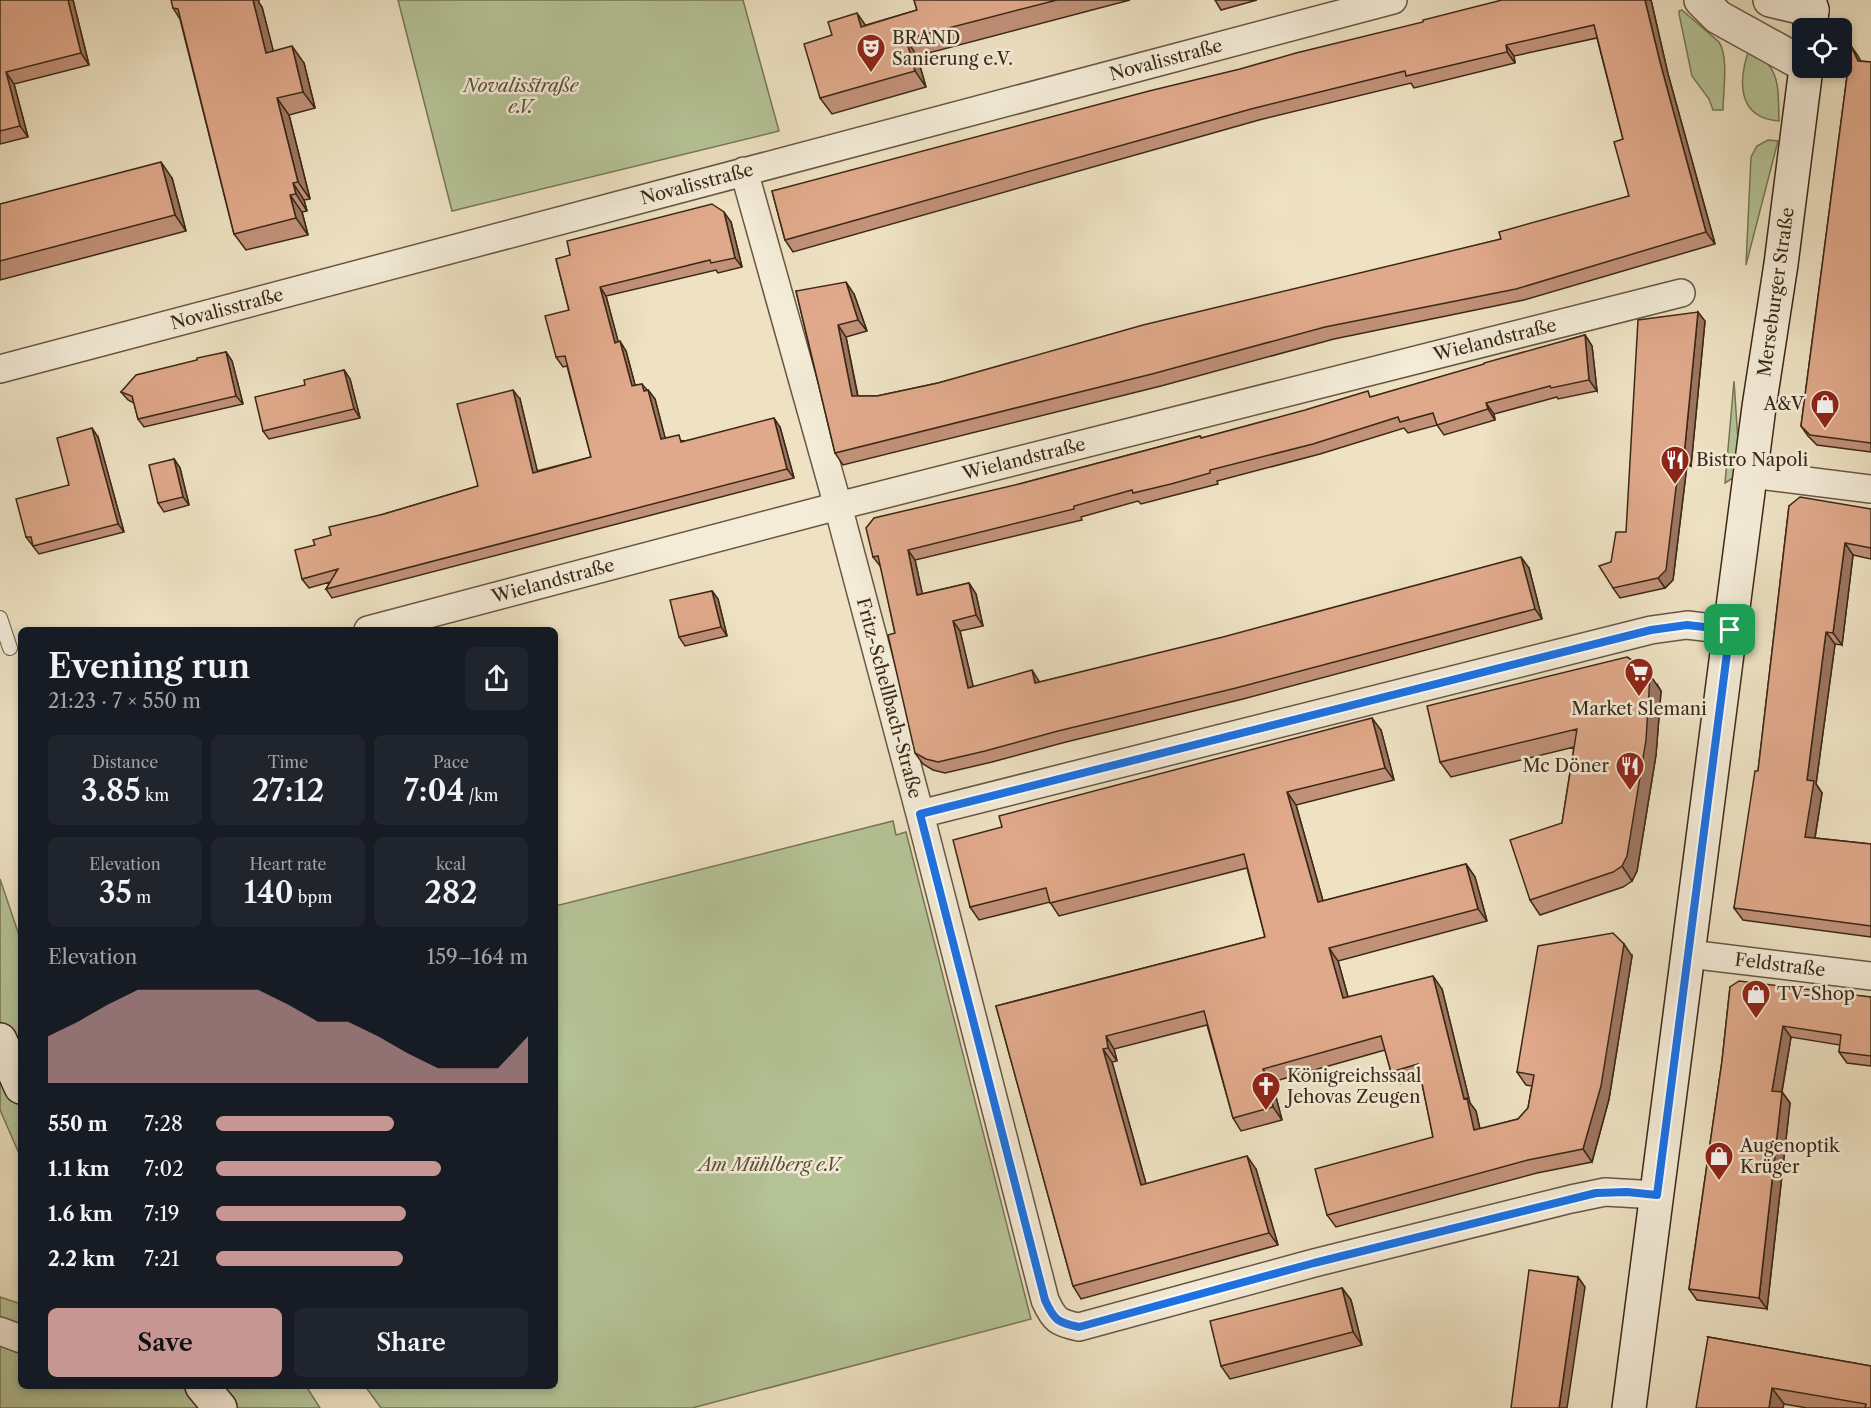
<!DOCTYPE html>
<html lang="en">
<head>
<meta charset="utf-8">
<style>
  :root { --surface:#171b24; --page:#20242c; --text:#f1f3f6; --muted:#9ea1a6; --accent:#c59692 }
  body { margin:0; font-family:"Libre Caslon Text",serif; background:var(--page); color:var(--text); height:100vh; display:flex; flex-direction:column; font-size:22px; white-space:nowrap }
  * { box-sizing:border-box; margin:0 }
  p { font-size:20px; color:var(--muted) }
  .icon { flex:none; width:33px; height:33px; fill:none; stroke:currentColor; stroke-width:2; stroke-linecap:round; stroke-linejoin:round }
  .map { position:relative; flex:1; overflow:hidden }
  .side { position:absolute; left:18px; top:627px; width:540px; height:762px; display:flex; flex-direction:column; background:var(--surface); border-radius:9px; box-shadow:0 3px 9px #0003 }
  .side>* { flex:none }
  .controls { position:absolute; left:1792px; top:18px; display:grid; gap:12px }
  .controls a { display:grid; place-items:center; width:60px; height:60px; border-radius:9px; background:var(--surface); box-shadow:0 3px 9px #0003; font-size:30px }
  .pin { position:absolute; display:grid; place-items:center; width:51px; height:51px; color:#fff; margin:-26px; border-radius:12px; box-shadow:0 3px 9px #0006 }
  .round { display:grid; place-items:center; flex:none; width:63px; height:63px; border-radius:9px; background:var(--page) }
  .headline { display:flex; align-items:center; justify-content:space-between; height:102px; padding:0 30px }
  h1 { font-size:33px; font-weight:600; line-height:45px }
  .stats { display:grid; grid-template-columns:repeat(3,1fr); gap:9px; height:102px; padding:6px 30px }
  .stats div { display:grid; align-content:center; border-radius:9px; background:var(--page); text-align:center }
  .stats b { font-size:30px; font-weight:600 }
  .stats small { font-size:16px; font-weight:400 }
  .stats p { font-size:16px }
  .chart { height:168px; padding:12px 30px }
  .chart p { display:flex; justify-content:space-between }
  .chart svg { width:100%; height:108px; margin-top:6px; fill:var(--accent); opacity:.7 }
  .cta { display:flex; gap:12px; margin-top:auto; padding:12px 30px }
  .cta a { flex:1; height:69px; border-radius:9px; background:var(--accent); color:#111; font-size:24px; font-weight:600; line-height:69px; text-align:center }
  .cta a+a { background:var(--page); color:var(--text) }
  ul { padding:0 30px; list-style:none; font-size:20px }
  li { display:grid; grid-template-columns:96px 72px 1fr; align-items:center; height:45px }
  li i { height:15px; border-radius:8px; background:var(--accent) }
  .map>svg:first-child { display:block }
</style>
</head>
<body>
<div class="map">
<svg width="1871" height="1408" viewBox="0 0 1871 1408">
  <rect width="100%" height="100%" fill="#eee2c3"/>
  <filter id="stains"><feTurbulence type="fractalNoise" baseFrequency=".00333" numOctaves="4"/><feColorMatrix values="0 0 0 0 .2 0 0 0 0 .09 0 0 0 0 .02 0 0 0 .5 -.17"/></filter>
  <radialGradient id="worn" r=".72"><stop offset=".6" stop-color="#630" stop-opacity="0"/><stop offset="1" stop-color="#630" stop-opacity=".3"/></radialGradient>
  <path fill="#b5c497" stroke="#787658" stroke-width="1.5" d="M398 0H743L779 131 452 211Z
    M1682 10 1719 42C1729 58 1723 91 1723 110H1713L1709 99 1692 76 1679 14V11Z
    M1750 47C1756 52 1763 58 1768 64 1781 79 1778 103 1779 121 1736 118 1738 79 1750 47Z
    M1768 140 1778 141 1746 265 1751 157 1757 146Z
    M1734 381 1738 441 1736 476 1725 483Z
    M893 821 896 835 906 832 1031 1319 692 1408H381L365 1386H555V906Z
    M0 879 21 941V1158L0 1110Z
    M0 1297 21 1304V1386H306L320 1408H0Z"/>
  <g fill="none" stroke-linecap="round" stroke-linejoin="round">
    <g stroke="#685643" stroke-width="16">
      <path id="service" d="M0 618 10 648"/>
    </g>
    <g stroke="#685643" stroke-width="30">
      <path id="minor" d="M744 171 838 506 920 814 1045 1300C1054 1320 1058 1323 1079 1327L1314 1263 1571 1199 1605 1192 1657 1195
        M0 369 1393 0
        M1751 474 1871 489
        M368 630 838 506 1681 293
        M920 814 1651 630 1687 625 1730 630
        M1689 954 1871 976
        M0 1331 21 1339"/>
    </g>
    <g stroke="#685643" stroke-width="36">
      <path id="tertiary" d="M1701 0 1718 17 1803 64
        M1770 0 1812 10"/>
    </g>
    <g stroke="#3c2818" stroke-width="36">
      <path id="secondary" d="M1809 0 1812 10 1810 28
        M0 1040 21 1087
        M202 1386 220 1408
        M1629 1408 1759 407 1781 264 1806 68"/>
    </g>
    <use href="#service" stroke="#f4ecd8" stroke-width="14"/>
    <use href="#minor" stroke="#f4ecd8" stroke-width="27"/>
    <use href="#tertiary" stroke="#f4ecd8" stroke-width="33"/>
    <use href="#secondary" stroke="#f4ecd8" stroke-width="33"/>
  </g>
  <path fill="#c19178" stroke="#3c2818" stroke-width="1.5" d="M0 0H73L89 65 14 84 28 137 0 144Z
    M914 0H1130L917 56 926 87 832 114 820 98 832 35 917 10Z
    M1215 0H1257L1221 10Z
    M1651 0 1668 74 1715 244 1524 300 1334 339 1161 386 843 465 835 453 796 291 854 294 867 331 846 337 858 396H877L938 383 1501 239 1629 196 1623 139 1597 38 1514 56 1515 63 1414 88 1411 83 1259 120 793 252 785 240 772 191Z
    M259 3 262 7 273 51 304 63 315 108 289 115 310 199 304 200 307 211 302 212 308 235 246 250 234 234 180 19 173 8Z
    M1851 46 1860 61 1871 62V452L1817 445 1808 436 1801 426Z
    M172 178 186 231 0 280V204Z
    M731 222 742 267 718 273 716 270 606 296 618 342 626 351 635 385 642 384 647 390H648L655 399 665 438 684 441 780 427 794 478 332 598 326 589 330 582 309 588 302 579 315 545 331 535 384 514 478 486 520 399 537 471 591 457 567 366 563 367 556 357 569 310 556 259Z
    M1705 321 1691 466 1687 465 1673 580 1665 588 1620 598 1613 588 1611 562 1626 532Z
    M1585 335 1592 346 1597 391 1558 399 1557 397 1494 414 1495 420 1444 435 1437 425 1408 433 1404 428 1320 454 1217 481 1218 484 1179 494 1141 504 1138 501 1081 517 1082 520 915 560 922 594 969 583 976 594 983 626 960 631 973 687 1040 682 1529 568 1542 619 1243 699 1066 742 992 762 945 773 933 770 923 764 915 753 895 633 881 567 873 557 1023 483 1200 436 1202 438 1372 397Z
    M226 352 232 361 243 404 144 427 138 419 134 403 128 400 121 392 197 360Z
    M344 370 350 379 360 418 269 439 263 431 305 385Z
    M98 437 124 532 39 554 26 537 69 485Z
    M174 459 180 468 189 505 164 512 158 503Z
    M1789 506 1871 509V559L1853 555 1842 645 1835 644 1816 784 1822 793 1815 838 1871 844V937L1743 920 1734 908 1758 771Z
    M712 591 718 599 727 636 685 646 679 637Z
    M1657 684 1661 691 1656 755 1637 871 1632 881 1623 887 1540 915 1530 900 1562 823 1574 747 1451 777 1440 762Z
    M1381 730 1394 780 1296 805 1323 901 1466 864 1475 877 1487 921 1338 961 1348 997 1442 989 1470 1103 1476 1111 1480 1129 1518 1119 1528 1108 1532 1086 1526 1085 1517 1072 1632 956 1609 1099 1592 1162 1537 1173 1336 1227 1327 1215 1433 1137 1421 1078 1400 1084 1391 1072 1385 1050 1272 1082 1282 1120 1241 1131 1233 1118 1207 1025 1114 1049 1117 1061 1112 1062 1146 1184 1256 1169 1278 1245 1081 1299 1073 1286 996 1006 1265 937 1247 868 1059 916 1050 902 979 920 970 907Z
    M1730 987 1871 997V1066L1847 1063 1839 1052 1840 1045 1791 1037 1782 1092 1790 1103 1767 1309 1697 1300 1689 1289 1722 1061Z
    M1342 1288 1351 1300 1362 1345 1230 1379 1221 1366Z
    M1708 1337 1871 1366V1408H1807L1784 1404Z"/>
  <path fill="#9d7661" stroke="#3c2818" stroke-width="1.5" d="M68 0H73L89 65 81 53Z
    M253 0H259V3L262 7 278 69 266 53Z
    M1645 0H1651L1668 74 1715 244 1706 232 1660 62Z
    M857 13 868 29 861 27Z
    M906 39 917 56 926 87 915 71Z
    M1506 45 1514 56 1515 63 1507 52Z
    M292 46 304 63 315 108 303 92Z
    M1851 46 1858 56 1866 71 1858 61Z
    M6 72 14 84 28 137 20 126Z
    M277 98 289 115 310 199 298 182Z
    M161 162 172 178 186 231 175 215Z
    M293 183 304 200 307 211 296 194Z
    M290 195 302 212 308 235 296 218Z
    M724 212 731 222 742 267 735 258Z
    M846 282 854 294 867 331 858 320Z
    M600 287 606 296 621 352 615 343Z
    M1698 312 1705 321 1691 466 1684 456Z
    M838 325 846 337 860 408 852 396Z
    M1585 335 1592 346 1597 391 1589 380Z
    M620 341 626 351 638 396 632 386Z
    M226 352 232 361 243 404 236 396Z
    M344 370 350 379 360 418 354 409Z
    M513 390 520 399 540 482 533 473Z
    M648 390 655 399 668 449 661 439Z
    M1486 403 1494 414 1495 420 1488 409Z
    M774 418 780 427 794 478 787 469Z
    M92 428 98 437 124 532 118 524Z
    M1680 455 1687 465 1673 580 1665 588 1658 578Z
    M174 459 180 468 189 505 183 497Z
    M1845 543 1853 555 1842 645 1833 633Z
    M908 550 915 560 925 605 917 595Z
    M1521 557 1529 568 1542 619 1535 609Z
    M969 583 976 594 983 626 976 615Z
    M712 591 718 599 727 636 721 627Z
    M953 621 960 631 976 698 968 688Z
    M1826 632 1835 644 1816 784 1822 793 1813 849 1805 837 1807 780Z
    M1646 669 1661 691 1656 755 1637 871 1632 881 1622 866Z
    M1032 670 1039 681 1043 693 1035 683Z
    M1372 718 1381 730 1394 780 1385 768Z
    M1287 792 1296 805 1327 915 1318 902Z
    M1466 864 1475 877 1487 921 1478 909Z
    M1624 944 1632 956 1609 1099 1592 1162 1583 1149Z
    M1329 948 1338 961 1352 1011 1343 998Z
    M1433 976 1442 989 1470 1103 1476 1111 1483 1143 1474 1130 1464 1099Z
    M1783 1026 1791 1037 1780 1102 1772 1091Z
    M1106 1036 1114 1049 1117 1061 1108 1048Z
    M1103 1049 1112 1062 1150 1198 1141 1185Z
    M1263 1069 1272 1082 1282 1120 1273 1107Z
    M1782 1092 1790 1103 1767 1309 1759 1298Z
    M1247 1156 1256 1169 1278 1245 1269 1233Z
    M1578 1277 1585 1287 1567 1408H1559Z
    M1342 1288 1351 1300 1362 1345 1353 1332Z
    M1772 1388 1784 1404 1783 1408H1769Z"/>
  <path fill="#e0a98b" stroke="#3c2818" stroke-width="1.5" d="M0 0H68L81 53 6 72 20 126 0 131Z
    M171 0H253L266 53 292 46 303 92 277 98 298 182 293 183 296 194 290 195 296 218 234 234 178 9 173 8Z
    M914 0H1057L906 39 915 71 820 98 804 44 832 35 828 22 857 13 861 27 917 10Z
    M1502 0H1645L1660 62 1706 232 1516 289 1325 327 1152 374 835 453 796 291 846 282 858 320 838 325 852 396H877L938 383 1143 325 1501 239 1499 232 1629 196 1614 142 1623 139 1594 25 1506 45 1507 52 1406 76 1405 71 1251 109 785 240 772 191 1149 91 1240 69 1296 53 1423 22V20Z
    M1851 46 1858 61 1871 62V443L1810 435 1801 426Z
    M161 162 175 215 0 261V204Z
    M712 204 724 212 735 258 711 263 710 260 600 287 615 343 620 341 632 386 642 384 644 391 648 390 661 439 679 435 681 442 774 418 787 469 326 589 338 569 302 579 295 550 315 545 313 540 331 535 329 527 384 514 478 486 457 404 513 390 533 473 591 457 565 356 556 357 545 316 569 310 556 259 570 255 567 241Z
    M1698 312 1684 456 1680 455 1666 570 1658 578 1613 588 1599 566 1611 562 1616 532H1626L1638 320Z
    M1585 335 1589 380 1551 388 1550 386 1486 403 1488 409 1437 425 1433 413 1400 422 1398 417 1313 444 1210 470V473L1171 484 1133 493 1132 490 1074 506V509L908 550 917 595 969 583 976 615 953 621 968 688 1032 670 1035 683 1223 637 1521 557 1535 609 1236 688 1058 731 985 751 938 762 926 759 915 753 888 635 895 633 878 556 873 557 866 528 874 518 1023 483 1200 436 1201 438 1305 410 1368 391 1370 397 1484 364V363Z
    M226 352 236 396 138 419 132 396 121 392 136 375 197 360V358Z
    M344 370 354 409 263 431 255 397 305 385 304 380Z
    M92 428 118 524 33 546 31 537H26L16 499 69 485 57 438Z
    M174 459 183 497 158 503 149 465Z
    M1800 497 1871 509V548L1845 543 1833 633 1826 632 1807 780 1814 781 1805 837 1871 844V926L1734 908 1755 771H1758L1789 506Z
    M712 591 721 627 679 637 670 600Z
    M1627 657 1646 669 1650 676 1646 740 1627 856 1622 866 1613 872 1530 900 1510 840 1562 823 1577 729 1440 762 1427 706Z
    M1372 718 1385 768 1287 792 1318 902 1466 864 1478 909 1329 948 1343 998 1433 976 1464 1099 1467 1098 1474 1130 1518 1119 1528 1108 1534 1075 1517 1072 1538 946 1613 933 1624 944 1601 1086 1583 1149 1528 1160 1327 1215 1315 1169 1433 1137 1418 1064 1391 1072 1381 1036 1263 1069 1273 1107 1233 1118 1204 1011 1106 1036 1108 1048 1103 1049 1141 1185 1247 1156 1269 1233 1073 1286 996 1006 1265 937 1244 854 1050 903 1046 888 970 907 953 840 1002 827 999 816Z
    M1739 981 1871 997V1056L1839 1052 1841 1035 1783 1026 1772 1091 1782 1092 1759 1298 1689 1289 1722 1061 1730 987Z
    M1529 1270 1578 1277 1559 1408H1511Z
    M1342 1288 1353 1332 1221 1366 1210 1321Z
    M1708 1337 1871 1366V1408H1865L1866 1404 1772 1388 1769 1408H1696Z"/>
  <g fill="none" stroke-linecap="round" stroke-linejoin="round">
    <g stroke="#fff" stroke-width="12">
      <path id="route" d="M1687 625 1730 630 1657 1195 1627 1192 1596 1193 1314 1263 1079 1327C1058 1323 1054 1320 1045 1300L920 814 1651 630Z"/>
    </g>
    <use href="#route" stroke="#1a73e8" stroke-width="8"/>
  </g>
  <defs>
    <g id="theatre-pin" transform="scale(1.5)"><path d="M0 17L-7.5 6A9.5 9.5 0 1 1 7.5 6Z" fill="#8f2418" stroke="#f4ecd8"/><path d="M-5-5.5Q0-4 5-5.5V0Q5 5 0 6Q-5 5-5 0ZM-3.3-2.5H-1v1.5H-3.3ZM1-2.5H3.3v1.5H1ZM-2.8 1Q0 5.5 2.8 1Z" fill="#fff"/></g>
    <g id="shop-pin" transform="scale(1.5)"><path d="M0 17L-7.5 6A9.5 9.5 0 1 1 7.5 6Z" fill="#8f2418" stroke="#f4ecd8"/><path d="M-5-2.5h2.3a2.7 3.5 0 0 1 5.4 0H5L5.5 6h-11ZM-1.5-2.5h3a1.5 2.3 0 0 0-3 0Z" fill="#fff"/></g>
    <g id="restaurant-pin" transform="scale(1.5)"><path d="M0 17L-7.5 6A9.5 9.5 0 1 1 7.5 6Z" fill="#8f2418" stroke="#f4ecd8"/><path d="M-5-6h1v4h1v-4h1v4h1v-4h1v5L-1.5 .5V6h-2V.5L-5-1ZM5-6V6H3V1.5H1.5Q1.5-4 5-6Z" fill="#fff"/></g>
    <g id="supermarket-pin" transform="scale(1.5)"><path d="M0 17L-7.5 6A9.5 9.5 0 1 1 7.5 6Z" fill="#8f2418" stroke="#f4ecd8"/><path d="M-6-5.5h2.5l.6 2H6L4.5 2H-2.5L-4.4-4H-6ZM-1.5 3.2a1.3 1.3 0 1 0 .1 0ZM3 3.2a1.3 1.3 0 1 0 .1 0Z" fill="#fff"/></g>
    <g id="church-pin" transform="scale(1.5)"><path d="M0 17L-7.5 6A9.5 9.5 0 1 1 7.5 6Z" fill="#8f2418" stroke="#f4ecd8"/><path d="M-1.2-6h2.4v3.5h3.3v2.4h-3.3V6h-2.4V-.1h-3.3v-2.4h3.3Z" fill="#fff"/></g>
  </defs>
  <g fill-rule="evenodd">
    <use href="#theatre-pin" x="871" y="48"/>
    <use href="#shop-pin" x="1825" y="404"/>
    <use href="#restaurant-pin" x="1675" y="460"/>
    <use href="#supermarket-pin" x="1639" y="672"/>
    <use href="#restaurant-pin" x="1630" y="766"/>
    <use href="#shop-pin" x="1756" y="994"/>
    <use href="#church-pin" x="1266" y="1086"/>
    <use href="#shop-pin" x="1719" y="1156"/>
  </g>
  <g text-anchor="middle" stroke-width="5" stroke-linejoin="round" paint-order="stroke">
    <g font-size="18" fill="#3c2818" stroke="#f4ecd8" text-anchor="start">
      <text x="892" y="44">BRAND<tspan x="892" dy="21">Sanierung e.V.</tspan></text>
      <text x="1804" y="410" text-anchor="end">A&amp;V</text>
      <text x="1696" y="466">Bistro Napoli</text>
      <text x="1639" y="715" text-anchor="middle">Market Slemani</text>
      <text x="1609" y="772" text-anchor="end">Mc Döner</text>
      <text x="1777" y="1000">TV-Shop</text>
      <text x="1287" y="1082">Königreichssaal<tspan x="1287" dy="21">Jehovas Zeugen</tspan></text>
      <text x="1740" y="1152">Augenoptik<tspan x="1740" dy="21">Krüger</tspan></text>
    </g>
    <g font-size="18" fill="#3c2818" stroke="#f4ecd8">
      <text transform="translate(1166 60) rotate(-15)" y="6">Novalisstraße</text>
      <text transform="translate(697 184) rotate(-15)" y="6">Novalisstraße</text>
      <text transform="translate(1776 292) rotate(-82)" y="6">Merseburger Straße</text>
      <text transform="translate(227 309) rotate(-15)" y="6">Novalisstraße</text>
      <text transform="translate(1495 340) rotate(-14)" y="6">Wielandstraße</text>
      <text transform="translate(1024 459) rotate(-14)" y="6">Wielandstraße</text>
      <text transform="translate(553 581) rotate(-15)" y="6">Wielandstraße</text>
      <text transform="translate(889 698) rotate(75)" y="6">Fritz-Schellbach-Straße</text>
      <text transform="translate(1780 965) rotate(7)" y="6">Feldstraße</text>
    </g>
    <g font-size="18" font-style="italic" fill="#5a4f38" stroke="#f4ecd8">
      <text x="521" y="92">Novalisstraße<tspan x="521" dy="21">e.V.</tspan></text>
      <text x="770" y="1171">Am Mühlberg e.V.</text>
    </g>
  </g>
  <rect width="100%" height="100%" filter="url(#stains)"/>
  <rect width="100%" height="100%" fill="url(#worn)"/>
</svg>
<div class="controls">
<a><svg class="icon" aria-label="locate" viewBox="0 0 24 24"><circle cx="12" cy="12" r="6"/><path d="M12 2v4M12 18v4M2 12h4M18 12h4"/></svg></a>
</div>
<div class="pin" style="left:1730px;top:630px;background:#1e9e55"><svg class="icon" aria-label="arrive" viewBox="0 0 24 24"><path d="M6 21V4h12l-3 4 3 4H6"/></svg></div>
<section class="side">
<div class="headline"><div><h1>Evening run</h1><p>21:23 · 7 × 550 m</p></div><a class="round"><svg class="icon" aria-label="share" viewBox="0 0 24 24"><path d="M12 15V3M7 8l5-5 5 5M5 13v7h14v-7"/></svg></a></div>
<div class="stats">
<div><p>Distance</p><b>3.85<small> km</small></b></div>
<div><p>Time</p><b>27:12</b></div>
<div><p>Pace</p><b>7:04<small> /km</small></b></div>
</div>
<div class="stats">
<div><p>Elevation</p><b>35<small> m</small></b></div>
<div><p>Heart rate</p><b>140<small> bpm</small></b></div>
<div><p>kcal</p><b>282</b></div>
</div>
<div class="chart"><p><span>Elevation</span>159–164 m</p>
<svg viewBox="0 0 160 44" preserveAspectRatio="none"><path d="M0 44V25L10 19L20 12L30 6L40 6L50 6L60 6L70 6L80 12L90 19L100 19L110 25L120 32L130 38L140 38L150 38L160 25V44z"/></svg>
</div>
<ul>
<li><b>550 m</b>7:28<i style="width:57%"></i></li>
<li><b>1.1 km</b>7:02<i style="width:72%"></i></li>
<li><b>1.6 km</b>7:19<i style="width:61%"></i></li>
<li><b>2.2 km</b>7:21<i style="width:60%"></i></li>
</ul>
<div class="cta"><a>Save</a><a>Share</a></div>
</section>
</div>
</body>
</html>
